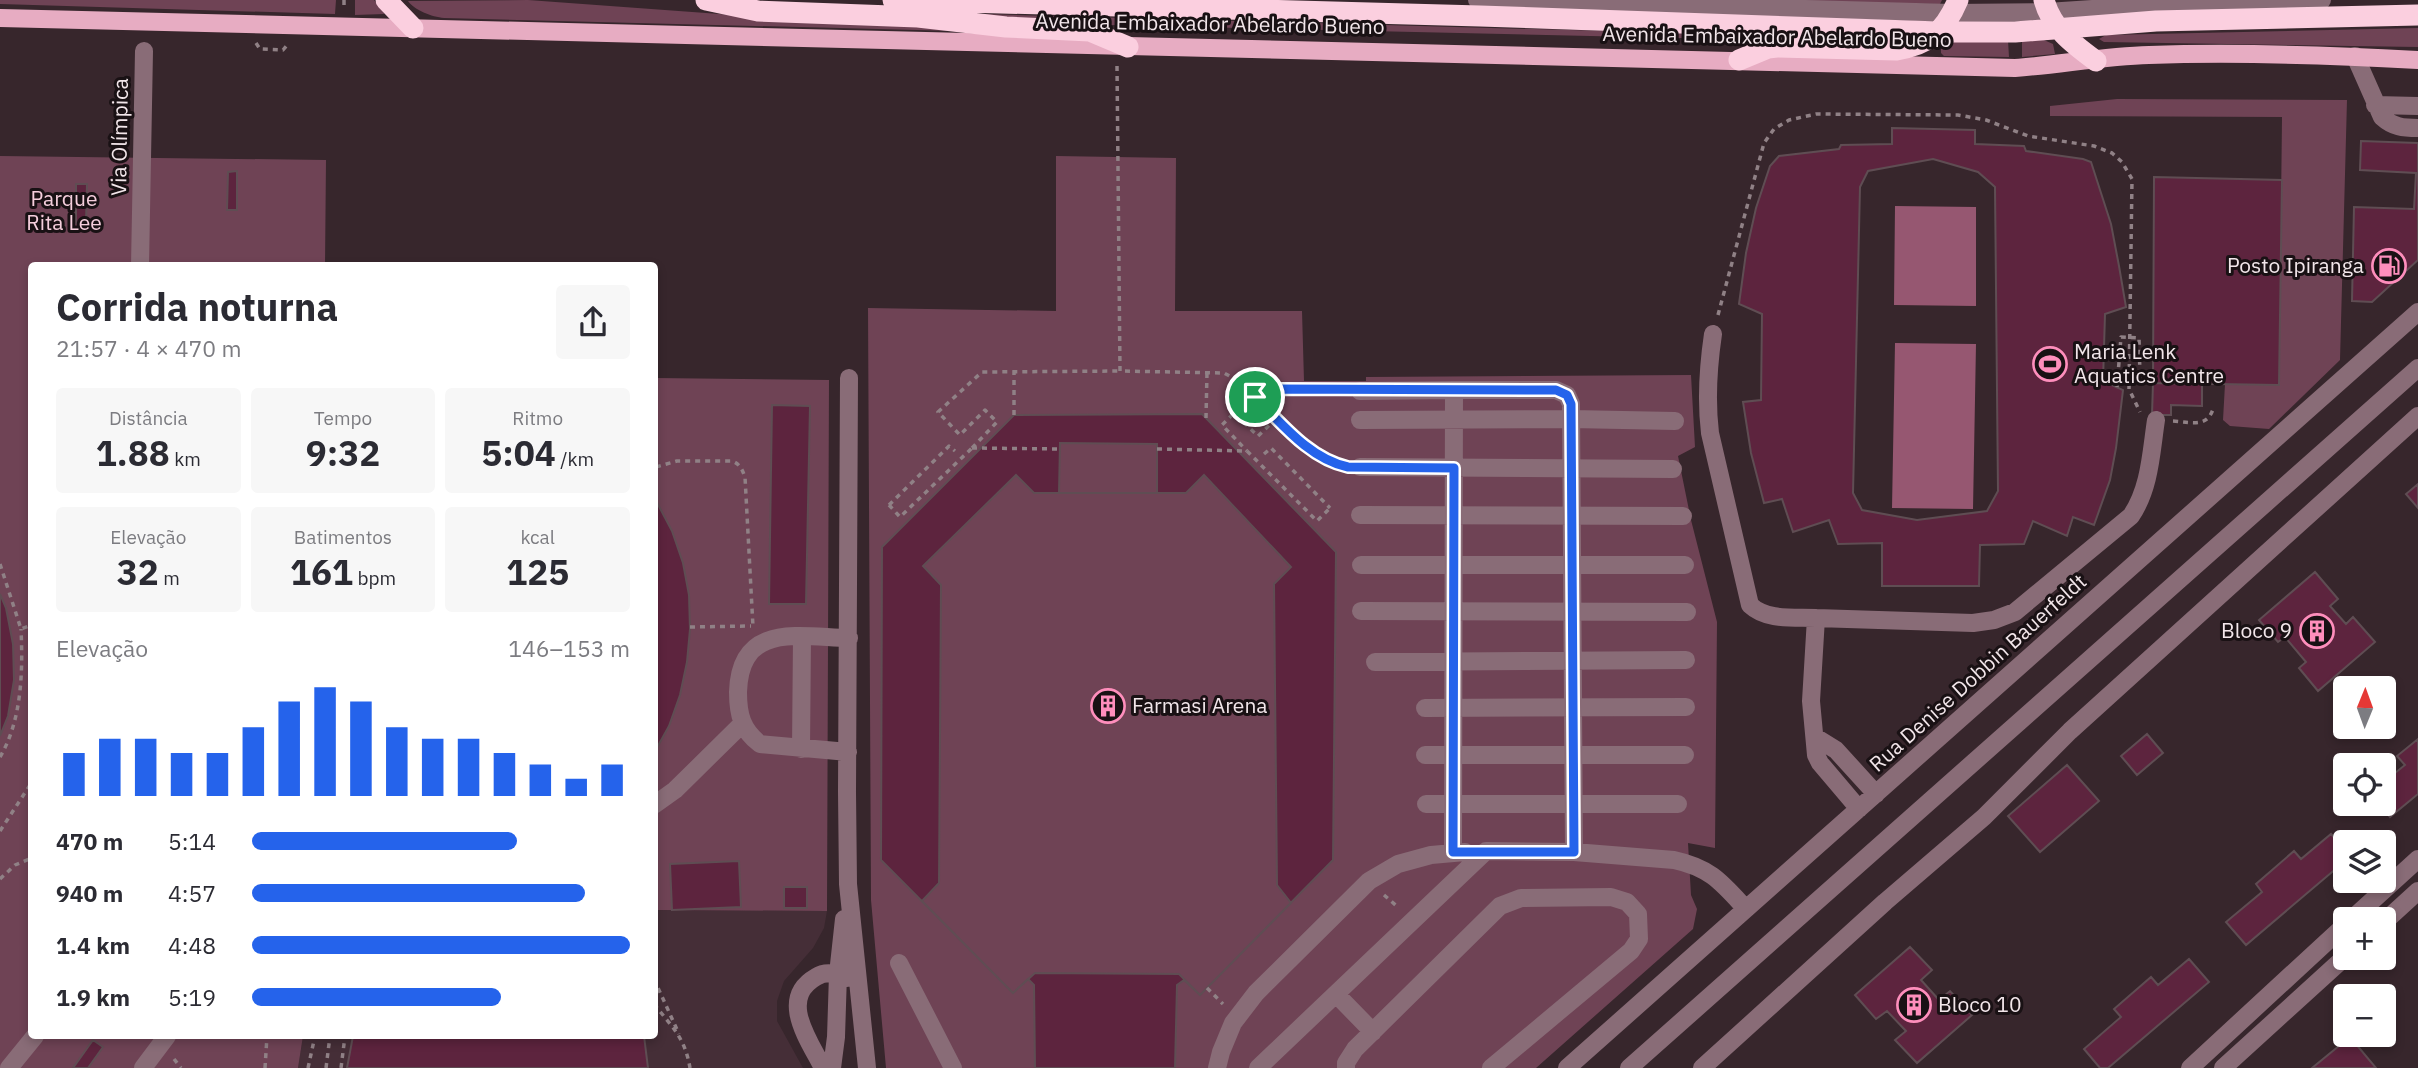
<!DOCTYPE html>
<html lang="pt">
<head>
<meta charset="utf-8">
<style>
  :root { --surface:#fff; --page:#f7f7f7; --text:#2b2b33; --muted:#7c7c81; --accent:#2563eb }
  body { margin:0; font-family:"IBM Plex Sans",sans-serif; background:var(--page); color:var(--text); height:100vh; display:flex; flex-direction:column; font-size:26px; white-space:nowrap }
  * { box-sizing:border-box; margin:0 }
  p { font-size:23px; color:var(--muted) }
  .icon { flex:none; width:38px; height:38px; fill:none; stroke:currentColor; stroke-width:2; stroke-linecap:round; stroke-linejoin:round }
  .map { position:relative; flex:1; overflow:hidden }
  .sheet { position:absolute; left:28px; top:262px; width:630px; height:777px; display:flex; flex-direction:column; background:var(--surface); border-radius:7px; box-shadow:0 4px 10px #0003 }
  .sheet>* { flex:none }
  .needle { width:46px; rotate:1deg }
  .fabs { position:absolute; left:2333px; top:676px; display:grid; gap:14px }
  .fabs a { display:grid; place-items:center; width:63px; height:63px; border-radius:7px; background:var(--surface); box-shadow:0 4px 10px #0003; font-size:35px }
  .pin { position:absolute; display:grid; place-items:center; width:60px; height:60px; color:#fff; margin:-30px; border:4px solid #fff; border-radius:50%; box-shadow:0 2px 7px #0007 }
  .round { display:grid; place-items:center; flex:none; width:74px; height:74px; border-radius:7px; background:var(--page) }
  .overview { display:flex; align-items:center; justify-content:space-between; height:119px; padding:0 28px }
  h1 { font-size:38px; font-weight:800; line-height:52px }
  .stats { display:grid; grid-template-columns:repeat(3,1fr); gap:10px; height:119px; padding:7px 28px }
  .stats div { display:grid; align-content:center; border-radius:7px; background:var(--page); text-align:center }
  .stats b { font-size:35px; font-weight:800 }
  .stats small { font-size:19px; font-weight:400 }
  .stats p { font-size:19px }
  .chart { height:196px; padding:14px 28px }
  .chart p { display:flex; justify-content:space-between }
  .chart svg { width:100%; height:126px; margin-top:7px; stroke:var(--accent); stroke-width:6 }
  ul { padding:0 28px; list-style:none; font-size:23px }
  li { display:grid; grid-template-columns:112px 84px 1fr; align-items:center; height:52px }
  li i { height:18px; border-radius:9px; background:var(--accent) }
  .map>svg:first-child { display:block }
</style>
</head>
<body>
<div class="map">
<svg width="2418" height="1068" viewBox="0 0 2418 1068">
  <rect width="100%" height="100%" fill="#37262c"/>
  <path fill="#452e37" d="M655 910 827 911 824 928 813 948 784 981 777 1001V1021L803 1068H298L303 1036H654Z"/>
  <path fill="#6f4355" d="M0 0H336L335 14 0 4Z
    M355 0H374L383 10 384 14 355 15Z
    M528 0 747 16 946 25 955 31 444 18C432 17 414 10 408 1Z
    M1694 0H1942L1940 4Z
    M983 14 1895 39V43L1025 23Z
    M2418 28V47L2104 42 2099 39 2106 35Z
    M2008 40 2009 57 1944 56 1941 53V49L1948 42Z
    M2044 40 2053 44 2055 54 2022 57V41Z
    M2117 99 2347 100 2340 360 2269 429 2230 426 2223 420 2225 384 2279 385 2282 117 2050 116V106Z
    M0 156 326 160 325 266H32V1036H303L298 1068H0Z
    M1056 156 1176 158 1175 311H1302L1304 381H1366V377L1691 375 1695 447 1678 456 1691 520 1717 622 1715 848 1688 843 1691 895 1697 909 1693 929 1536 1068H886L871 900 868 308 1056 311Z
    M655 378 829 380 827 911 655 910Z"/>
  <path fill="#965771" d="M1895 206 1976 207V306L1894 305Z
    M1895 343 1976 344 1973 509 1892 508Z"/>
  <path fill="#5d243e" stroke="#5f4d53" stroke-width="2" fill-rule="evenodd" d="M1892 128 1975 130V144L2024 146 2026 151 2083 159 2091 162 2111 224 2119 266 2126 307 2105 314 2103 381 2123 390 2116 448 2110 480 2094 525 2073 517 2067 536 2033 521 2024 544 1980 545 1979 586H1882V543L1838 544 1829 520 1793 532 1782 499 1764 503 1751 453 1743 402 1761 400 1762 314 1739 304 1746 253 1756 208 1770 166 1779 156 1839 149 1841 145 1892 144ZM1933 159 1978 172 1995 187 1998 491 1987 511 1917 520 1862 510 1853 493 1860 187 1868 171Z
    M2361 141 2418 143V260L2372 302 2352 301 2354 207 2414 209 2416 173 2360 170Z
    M237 171V210H227L228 172Z
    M2154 177 2282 180 2279 385 2153 383Z
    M76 184H87L86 223H76Z
    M2153 383 2202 384V406L2171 405V415H2152Z
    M772 405 810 406 806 604H769Z
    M1202 414 1336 552 1333 860 1200 995 1184 980 1177 985 1175 1068H1035L1034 985 1028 979 1013 993 881 860 882 547 1014 415Z
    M1060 443 1157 444V493H1059Z
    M1016 475 1034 493H1186L1204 475 1291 567 1274 584 1277 885 1291 903 1200 995 1179 974 1035 973 1013 993 922 901 939 883 941 585 923 566Z
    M2418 484V508L2406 494Z
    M654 497 672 531 683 563 689 595 690 629 687 662 680 695 669 726 654 753Z
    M2315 572 2338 599 2330 606 2346 624 2353 617 2375 642 2318 691 2299 668 2306 662 2285 637 2278 642 2259 620Z
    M0 594 6 608 13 644 14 680 8 716 0 736Z
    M2147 734 2163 753 2137 775 2121 756Z
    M2418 739V794L2390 817 2379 803H2384V782L2405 765 2397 756Z
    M2067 765 2099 801 2040 852 2008 816Z
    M2331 834 2345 850V861L2246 945 2226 922 2262 892 2256 884 2294 851 2301 859Z
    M739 861 741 907 672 910 670 864Z
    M784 887H807V908H784Z
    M1910 947 1932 970 1921 980 1939 1000 1950 991 1972 1015 1917 1063 1895 1040 1906 1031 1887 1011 1876 1019 1855 995Z
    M2189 959 2209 982 2108 1068H2100L2084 1049 2121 1017 2114 1009 2151 977 2158 985Z
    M353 1036H644L648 1068H347Z
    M2350 1037 2376 1068H2312Z
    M93 1040 103 1047 88 1068H73Z"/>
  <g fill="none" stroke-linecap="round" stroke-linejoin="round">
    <path stroke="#908186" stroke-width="3.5" stroke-dasharray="5 5" stroke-linecap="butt" d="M344 0V10
      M256 43 260 49 283 50 288 44
      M1117 66 1120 371 1224 373 1237 380 1277 418 1258 436 1234 413 1222 425 1247 451
      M1718 315 1764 143 1774 129 1789 120 1816 114 1958 115 1986 120 2028 136 2094 146 2112 153 2122 162 2132 179 2129 389 2140 412
      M1255 397 1275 389 1343 390
      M1014 415V371
      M1206 418 1207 372
      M1277 418 1322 458 1342 466
      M2173 421C2192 422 2208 429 2214 406
      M972 448 997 422 985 410 960 435 938 412 982 372 1120 371
      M972 448 1060 449
      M1157 449 1247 451
      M1264 454 1271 448 1330 508
      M656 467 677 461H732C740 464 742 469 745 477L753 627
      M889 505 949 446 955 451
      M0 564 21 629 32 625
      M690 627 751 626
      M0 757C22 720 23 671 21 629
      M0 831 32 782
      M0 879 15 865 32 858
      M1384 895 1399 908
      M654 979 679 1034
      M1207 988 1223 1004
      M654 1004C673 1028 685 1038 690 1068
      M174 1059 181 1068
      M265 1068 267 1036
      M308 1068 315 1036
      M326 1068 330 1036
      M341 1068 345 1036"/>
    <path stroke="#896c77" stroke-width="18" d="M1477 0 1952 13 2047 12 2152 5 2322 0
      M2355 56 2382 117C2393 127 2403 128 2418 128
      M2375 105 2418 106
      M140 266 144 51
      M1713 334C1708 368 1706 400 1710 433L1750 605C1767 621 1794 617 1816 618L1811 701 1816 755 1820 763 1859 809
      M849 378 847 792 848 884 867 1068
      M1360 391 1454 390
      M1360 420 1571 419 1675 421
      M1360 467 1673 469
      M1360 515 1683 516
      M1361 565H1685
      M1361 611 1687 612
      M1816 618 1973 623 1994 620 2015 612 2131 516C2150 488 2151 453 2156 420
      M1375 662 1686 660
      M1425 708 1686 707
      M1815 737 1836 750 1876 794
      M801 749 802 637
      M848 752 760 744C742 730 738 715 738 692 740 622 798 637 849 638
      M1425 755H1685
      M1426 804H1678
      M654 805 675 790 742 724
      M1453 852 1454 390H1556L1567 395 1571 404 1574 852
      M2352 919 2418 859
      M2384 922 2418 891
      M899 963 953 1068
      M1336 994 1373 1032
      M9 1068 35 1036
      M143 1068 167 1036
      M823 1068C809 1040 778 999 816 977 825 971 837 973 847 978
      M832 1068 836 1037 838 974 844 919
      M1217 1068 1221 1052 1233 1023 1256 993 1369 881 1398 864 1431 855 1465 852
      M1258 1068 1486 851 1574 852 1674 860C1711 868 1722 883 1746 909
      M1346 1068V1063L1355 1049 1500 906 1521 898 1611 897 1627 902 1638 914 1639 939 1631 951 1491 1068
      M1567 1068 2418 312
      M1629 1068 2418 368
      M1702 1068 1885 902 1984 817 2070 731 2418 416
      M2190 1068 2345 925
      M2223 1068 2345 957"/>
    <path stroke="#e7acc2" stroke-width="18" d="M0 18 2015 68C2059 65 2104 56 2149 55 2238 52 2329 55 2418 60"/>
    <path stroke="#fbcfdf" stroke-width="21" d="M386 0 413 28
      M706 0 758 11 918 17 1006 27 1090 31 1128 47
      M893 0 1480 16 1939 32H2015L2156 21 2418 15
      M2044 0C2052 29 2073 44 2096 61
      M1739 60 1768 48 1777 47 1896 50C1929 45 1945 31 1958 0"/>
    <path stroke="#908186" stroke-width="3.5" stroke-dasharray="5 5" stroke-linecap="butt" d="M2117 387 2121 337 2139 338 2140 376H2153
      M1247 451 1317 521 1330 508
      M889 505 900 517 972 448"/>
  </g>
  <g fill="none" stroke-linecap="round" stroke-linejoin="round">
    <g stroke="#fff" stroke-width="14">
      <path id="route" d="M1275 389 1556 390 1567 395 1571 404 1574 852H1453L1454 468 1348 467C1310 459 1282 424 1255 397Z"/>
    </g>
    <use href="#route" stroke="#2563eb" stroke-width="9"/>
  </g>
  <defs>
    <g id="fuel-ring" transform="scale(1.75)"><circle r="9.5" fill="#191114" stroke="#fe8ebc" stroke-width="1.5"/><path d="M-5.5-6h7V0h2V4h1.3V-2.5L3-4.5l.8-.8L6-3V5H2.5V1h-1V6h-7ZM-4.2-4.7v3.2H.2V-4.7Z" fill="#fe8ebc"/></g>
    <g id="stadium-ring" transform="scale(1.75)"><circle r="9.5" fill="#191114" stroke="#fe8ebc" stroke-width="1.5"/><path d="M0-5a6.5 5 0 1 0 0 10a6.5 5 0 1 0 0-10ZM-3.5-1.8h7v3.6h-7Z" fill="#fe8ebc"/></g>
    <g id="building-ring" transform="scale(1.75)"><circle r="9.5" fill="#191114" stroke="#fe8ebc" stroke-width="1.5"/><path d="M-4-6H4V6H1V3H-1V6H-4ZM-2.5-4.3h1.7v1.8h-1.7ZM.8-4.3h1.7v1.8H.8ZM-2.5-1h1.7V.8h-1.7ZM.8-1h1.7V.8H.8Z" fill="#fe8ebc"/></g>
  </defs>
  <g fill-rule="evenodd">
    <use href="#fuel-ring" x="2389" y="266"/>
    <use href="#stadium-ring" x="2050" y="364"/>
    <use href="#building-ring" x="2317" y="631"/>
    <use href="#building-ring" x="1108" y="706"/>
    <use href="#building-ring" x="1914" y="1005"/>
  </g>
  <g text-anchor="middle" stroke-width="6" stroke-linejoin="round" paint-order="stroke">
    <g font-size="21" fill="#f2e6ea" stroke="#191114">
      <text transform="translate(1210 24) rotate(1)" y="7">Avenida Embaixador Abelardo Bueno</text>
      <text transform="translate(1777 37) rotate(1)" y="7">Avenida Embaixador Abelardo Bueno</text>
      <text transform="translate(120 137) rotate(-89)" y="7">Via Olímpica</text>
      <text transform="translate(1978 673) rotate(-42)" y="7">Rua Denise Dobbin Bauerfeldt</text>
    </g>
    <g font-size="21" fill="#f5cedc" stroke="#191114">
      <text x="64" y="206">Parque<tspan x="64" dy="24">Rita Lee</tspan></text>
    </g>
    <g font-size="21" fill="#f2e6ea" stroke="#191114" text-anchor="start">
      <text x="2364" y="273" text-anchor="end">Posto Ipiranga</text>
      <text x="2074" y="359">Maria Lenk<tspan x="2074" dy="24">Aquatics Centre</tspan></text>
      <text x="2292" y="638" text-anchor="end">Bloco 9</text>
      <text x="1132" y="713">Farmasi Arena</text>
      <text x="1938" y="1012">Bloco 10</text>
    </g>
  </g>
</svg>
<div class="fabs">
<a><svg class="needle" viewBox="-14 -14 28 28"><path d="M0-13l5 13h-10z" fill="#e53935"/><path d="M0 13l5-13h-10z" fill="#7c7c81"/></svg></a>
<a><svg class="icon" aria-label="locate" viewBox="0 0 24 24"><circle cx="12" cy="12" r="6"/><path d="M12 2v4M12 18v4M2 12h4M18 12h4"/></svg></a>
<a><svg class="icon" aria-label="layers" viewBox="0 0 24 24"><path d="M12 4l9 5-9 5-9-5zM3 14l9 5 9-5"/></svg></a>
<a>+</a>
<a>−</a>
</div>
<div class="pin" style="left:1255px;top:397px;background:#1e9e55"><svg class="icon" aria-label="arrive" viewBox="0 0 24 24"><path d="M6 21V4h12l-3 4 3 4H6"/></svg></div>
<section class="sheet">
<div class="overview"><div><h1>Corrida noturna</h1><p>21:57 · 4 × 470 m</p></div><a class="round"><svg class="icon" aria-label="share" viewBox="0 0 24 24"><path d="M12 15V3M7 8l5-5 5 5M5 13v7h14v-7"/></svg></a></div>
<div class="stats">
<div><p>Distância</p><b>1.88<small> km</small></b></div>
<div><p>Tempo</p><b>9:32</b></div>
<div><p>Ritmo</p><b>5:04<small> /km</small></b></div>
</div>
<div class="stats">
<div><p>Elevação</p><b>32<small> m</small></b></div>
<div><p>Batimentos</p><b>161<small> bpm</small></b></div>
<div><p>kcal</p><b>125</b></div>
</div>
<div class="chart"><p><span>Elevação</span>146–153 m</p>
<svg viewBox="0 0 160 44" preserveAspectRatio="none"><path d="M5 44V29M15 44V24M25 44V24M35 44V29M45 44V29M55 44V20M65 44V11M75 44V6M85 44V11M95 44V20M105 44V24M115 44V24M125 44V29M135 44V33M145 44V38M155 44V33"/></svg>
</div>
<ul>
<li><b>470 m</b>5:14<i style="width:70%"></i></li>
<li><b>940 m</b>4:57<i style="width:88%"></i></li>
<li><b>1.4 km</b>4:48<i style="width:100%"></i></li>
<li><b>1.9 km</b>5:19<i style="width:66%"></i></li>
</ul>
</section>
</div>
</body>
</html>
